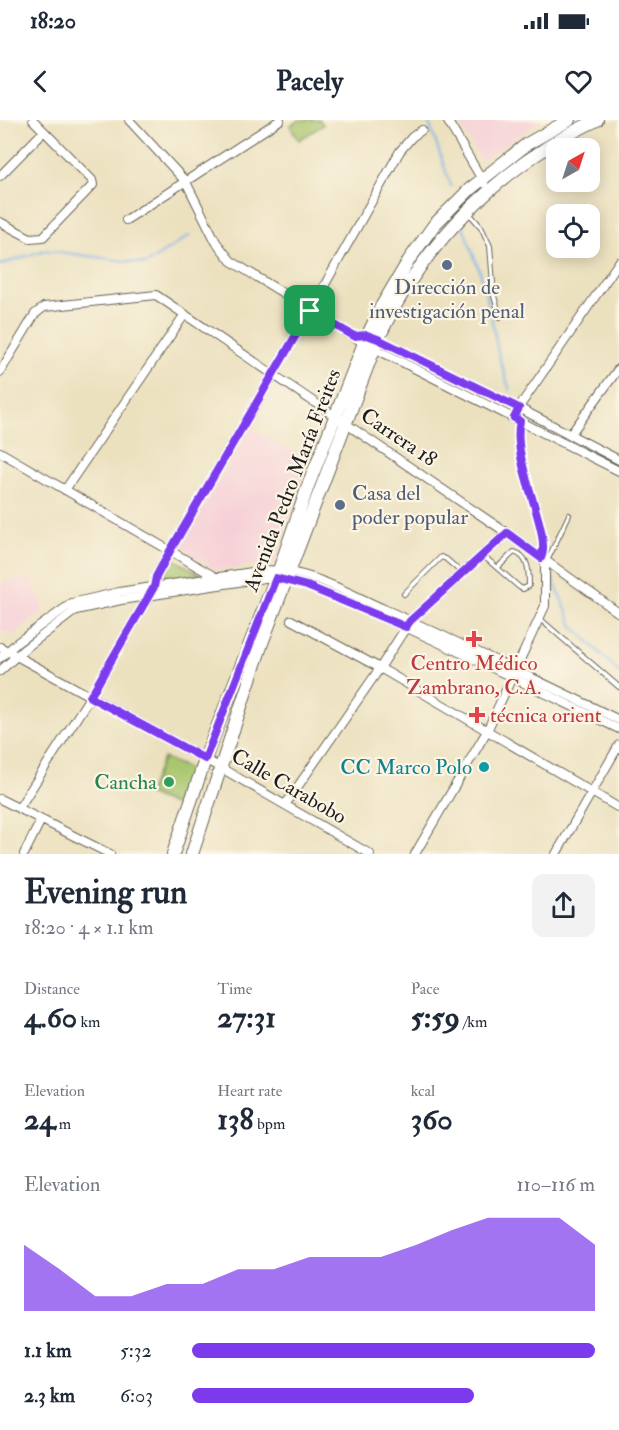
<!DOCTYPE html>
<html lang="en">
<head>
<meta charset="utf-8">
<style>
  :root { --surface:#fff; --page:#f2f2f3; --text:#1f2937; --muted:#747a83; --accent:#7c3aed }
  body { margin:0; font-family:"IM FELL Double Pica",serif; background:var(--page); color:var(--text); height:100vh; display:flex; flex-direction:column; font-size:22px; white-space:nowrap }
  * { box-sizing:border-box; margin:0 }
  p { font-size:20px; color:var(--muted) }
  .icon { flex:none; width:33px; height:33px; fill:none; stroke:currentColor; stroke-width:2; stroke-linecap:round; stroke-linejoin:round }
  .map { position:relative; height:734px; overflow:hidden }
  .details { display:flex; flex-direction:column; background:var(--surface); flex:1 }
  .details>* { flex:none }
  .needle { width:39px; rotate:39deg }
  .controls { position:absolute; left:546px; top:18px; display:grid; gap:12px }
  .controls a { display:grid; place-items:center; width:54px; height:54px; border-radius:12px; background:var(--surface); box-shadow:0 3px 15px #0003; font-size:30px }
  .pin { position:absolute; display:grid; place-items:center; width:51px; height:51px; color:#fff; margin:-26px; border-radius:12px; box-shadow:0 3px 9px #0006 }
  .round { display:grid; place-items:center; flex:none; width:63px; height:63px; border-radius:12px; background:var(--page) }
  .head { display:flex; align-items:center; justify-content:space-between; height:102px; padding:0 24px }
  h1 { font-size:33px; font-weight:700; line-height:45px }
  .stats { display:grid; grid-template-columns:repeat(3,1fr); gap:9px; height:102px; padding:6px 24px }
  .stats div { display:grid; align-content:center }
  .stats b { font-size:30px; font-weight:700 }
  .stats small { font-size:16px; font-weight:400 }
  .stats p { font-size:16px }
  .chart { height:168px; padding:12px 24px }
  .chart p { display:flex; justify-content:space-between }
  .chart svg { width:100%; height:108px; margin-top:6px; fill:var(--accent); opacity:.7 }
  ul { padding:0 24px; list-style:none; font-size:20px }
  li { display:grid; grid-template-columns:96px 72px 1fr; align-items:center; height:45px }
  li i { height:15px; border-radius:8px; background:var(--accent) }
  .status { display:flex; justify-content:space-between; align-items:center; height:42px; padding:0 30px; background:var(--surface); direction:ltr }
  .status svg { height:16px; fill:currentColor }
  header { display:flex; justify-content:space-between; align-items:center; height:78px; padding:0 24px; background:var(--surface); font-size:27px; font-weight:700 }
  .map>svg:first-child { display:block }
</style>
</head>
<body>
<div class="status"><b>18:20</b><svg viewBox="0 0 49 12"><path d="M0 12V9h3v3zM5 12V6h3v6zM10 12V3h3v9zM15 12V0h3v12zM26 1h20v11H26zM47 4h2v5h-2z"/></svg></div>
<header><svg class="icon" aria-label="back" viewBox="0 0 24 24"><path d="M15 5l-7 7 7 7"/></svg>Pacely<svg class="icon" aria-label="heart" viewBox="0 0 24 24"><path d="M12 20l-8-8c-3-5 5-10 8-4 3-6 11-1 8 4z"/></svg></header>
<div class="map">
<svg width="619" height="734" viewBox="0 0 619 734">
  <rect width="100%" height="100%" fill="#fcf5e5"/>
  <filter id="ink" filterUnits="userSpaceOnUse"><feTurbulence type="fractalNoise" baseFrequency=".0167" numOctaves="2"/><feDisplacementMap in="SourceGraphic" scale="12" xChannelSelector="R" yChannelSelector="G"/><feConvolveMatrix kernelMatrix="1 2 1 2 8 2 1 2 1" color-interpolation-filters="sRGB"/></filter>
  <filter id="wash" filterUnits="userSpaceOnUse"><feTurbulence type="fractalNoise" baseFrequency=".008" numOctaves="4" result="noise"/><feDisplacementMap in="SourceGraphic" scale="24" xChannelSelector="R" yChannelSelector="G"/><feGaussianBlur stdDeviation="1.35" result="paint"/><feColorMatrix in="noise" values="0 0 0 0 0 0 0 0 0 0 0 0 0 0 0 0 0 1.4 0 .05"/><feComposite in="paint" operator="in"/></filter>
  <g filter="url(#wash)">
    <rect width="100%" height="100%" fill="#ece1bf"/>
    <path fill="#f6cfd7" d="M457 0H542L482 41Z
      M251 308 308 342 275 443 216 450 180 427Z
      M30 457 45 489 13 516 0 509V463Z"/>
    <path fill="#a9c66e" stroke="#627145" stroke-width="1.5" d="M299 0H320L323 5 299 20 290 6Z
      M172 438 201 455 164 459Z
      M163 638 190 649 176 686 148 674Z"/>
    <g fill="none" stroke-linecap="round" stroke-linejoin="round">
      <path stroke="#7bb1e9" stroke-width="2" d="M428 0 451 66
        M462 104 481 155 491 195 499 237 510 271
        M0 145 45 130 146 144 190 115
        M550 453 573 506 619 552"/>
    </g>
  </g>
  <g filter="url(#ink)">
    <g fill="none" stroke-linecap="round" stroke-linejoin="round">
      <g stroke="#656155" stroke-width="6">
        <path id="lane" d="M469 93 481 107 490 126 494 176 500 197
          M520 302 518 318 520 335 542 414 544 427 541 437
          M483 436 487 439 519 467 523 469 529 466C529 452 529 436 514 432L497 448
          M547 441 569 395
          M404 474 441 437 446 439 462 453
          M540 499 619 567"/>
      </g>
      <g stroke="#656155" stroke-width="10">
        <path id="street" d="M129 0 186 62 216 122 231 141 364 223 619 351
          M447 0 484 63
          M0 56 44 11
          M126 100 280 0
          M0 102 30 118 43 117 93 65 92 60 33 0
          M375 218 519 288 619 340
          M0 252 35 194 44 187 156 175 507 413 619 493
          M517 290 619 142
          M570 315 619 248
          M0 332 217 458
          M65 370 185 194
          M291 500 380 548 619 688
          M0 527 221 648 370 734
          M0 538 18 522 72 483 119 472 259 451C300 445 348 473 384 489 463 524 541 562 619 600
          M0 551 23 530 76 490 121 480 264 458C299 456 344 480 376 494 458 530 538 570 619 609
          M0 679 110 734
          M285 685 380 548 410 501 507 413
          M19 688 90 577 154 467 156 457 170 431 310 191 400 31 412 17 422 10
          M24 734 41 700
          M415 734 487 611 545 486V441
          M556 734 619 625"/>
      </g>
      <g stroke="#656155" stroke-width="14">
        <path id="secondary" d="M173 734 209 628 279 450 308 366 364 223 381 187 409 140 434 105 470 69 527 24 569 0
          M192 734 262 523 374 229C416 129 499 46 597 0"/>
      </g>
      <use href="#lane" stroke="#fff" stroke-width="4"/>
      <use href="#street" stroke="#fff" stroke-width="8"/>
      <use href="#secondary" stroke="#fff" stroke-width="12"/>
    </g>
  </g>
  <g fill="none" stroke-linecap="round" stroke-linejoin="round" filter="url(#ink)">
    <g stroke="#fff" stroke-width="12">
      <path id="route" d="M310 191 354 216 367 215 378 219 519 288 514 298 520 301C510 340 553 414 541 438L507 413 410 501 406 507 307 466 276 458 205 639 90 577 154 467 156 457 170 431Z"/>
    </g>
    <use href="#route" stroke="#7c3aed" stroke-width="8"/>
  </g>
  <g fill="#5c6f8a" stroke="#fcf5e5" stroke-width="2">
    <circle cx="447" cy="145" r="6"/>
    <circle cx="340" cy="385" r="6"/>
  </g>
  <g fill="#e0444e" stroke="#fcf5e5" stroke-width="2">
    <path d="M471 510h6v6h6v6h-6v6h-6v-6h-6v-6h6z"/>
    <path d="M474 586h6v6h6v6h-6v6h-6v-6h-6v-6h6z"/>
  </g>
  <circle fill="#0f9aa8" stroke="#fcf5e5" stroke-width="2" cx="484" cy="647" r="6"/>
  <circle fill="#2e9e5b" stroke="#fcf5e5" stroke-width="2" cx="169" cy="662" r="6"/>
  <g text-anchor="middle" stroke-width="4.5" stroke-linejoin="round" paint-order="stroke">
    <g font-size="21" fill="#4e5e75" stroke="#fcf5e5">
      <text x="447" y="174">Dirección de<tspan x="447" dy="24">investigación penal</tspan></text>
      <text x="352" y="380" text-anchor="start">Casa del<tspan x="352" dy="24">poder popular</tspan></text>
    </g>
    <g font-size="21" fill="#1c1c1c" stroke="#fcf5e5">
      <text transform="translate(399 317) rotate(34)" y="7">Carrera 18</text>
      <text transform="translate(292 360) rotate(-69)" y="7">Avenida Pedro María Freites</text>
      <text transform="translate(289 666) rotate(30)" y="7">Calle Carabobo</text>
    </g>
    <g font-size="21" fill="#be3a42" stroke="#fcf5e5">
      <text x="474" y="550">Centro Médico<tspan x="474" dy="24">Zambrano, C.A.</tspan></text>
      <text x="490" y="602" text-anchor="start">técnica orient</text>
    </g>
    <g font-size="21" fill="#0d838f" stroke="#fcf5e5" text-anchor="end">
      <text x="472" y="654">CC Marco Polo</text>
    </g>
    <g font-size="21" fill="#27864d" stroke="#fcf5e5" text-anchor="end">
      <text x="157" y="669">Cancha</text>
    </g>
  </g>
</svg>
<div class="controls">
<a><svg class="needle" viewBox="-14 -14 28 28"><path d="M0-13l5 13h-10z" fill="#e53935"/><path d="M0 13l5-13h-10z" fill="#747a83"/></svg></a>
<a><svg class="icon" aria-label="locate" viewBox="0 0 24 24"><circle cx="12" cy="12" r="6"/><path d="M12 2v4M12 18v4M2 12h4M18 12h4"/></svg></a>
</div>
<div class="pin" style="left:310px;top:191px;background:#1e9e55"><svg class="icon" aria-label="arrive" viewBox="0 0 24 24"><path d="M6 21V4h12l-3 4 3 4H6"/></svg></div>
</div>
<section class="details">
<div class="head"><div><h1>Evening run</h1><p>18:20 · 4 × 1.1 km</p></div><a class="round"><svg class="icon" aria-label="share" viewBox="0 0 24 24"><path d="M12 15V3M7 8l5-5 5 5M5 13v7h14v-7"/></svg></a></div>
<div class="stats">
<div><p>Distance</p><b>4.60<small> km</small></b></div>
<div><p>Time</p><b>27:31</b></div>
<div><p>Pace</p><b>5:59<small> /km</small></b></div>
</div>
<div class="stats">
<div><p>Elevation</p><b>24<small> m</small></b></div>
<div><p>Heart rate</p><b>138<small> bpm</small></b></div>
<div><p>kcal</p><b>360</b></div>
</div>
<div class="chart"><p><span>Elevation</span>110–116 m</p>
<svg viewBox="0 0 160 44" preserveAspectRatio="none"><path d="M0 44V17L10 27L20 38L30 38L40 33L50 33L60 27L70 27L80 22L90 22L100 22L110 17L120 11L130 6L140 6L150 6L160 17V44z"/></svg>
</div>
<ul>
<li><b>1.1 km</b>5:32<i style="width:100%"></i></li>
<li><b>2.3 km</b>6:03<i style="width:70%"></i></li>
</ul>
</section>
</body>
</html>
